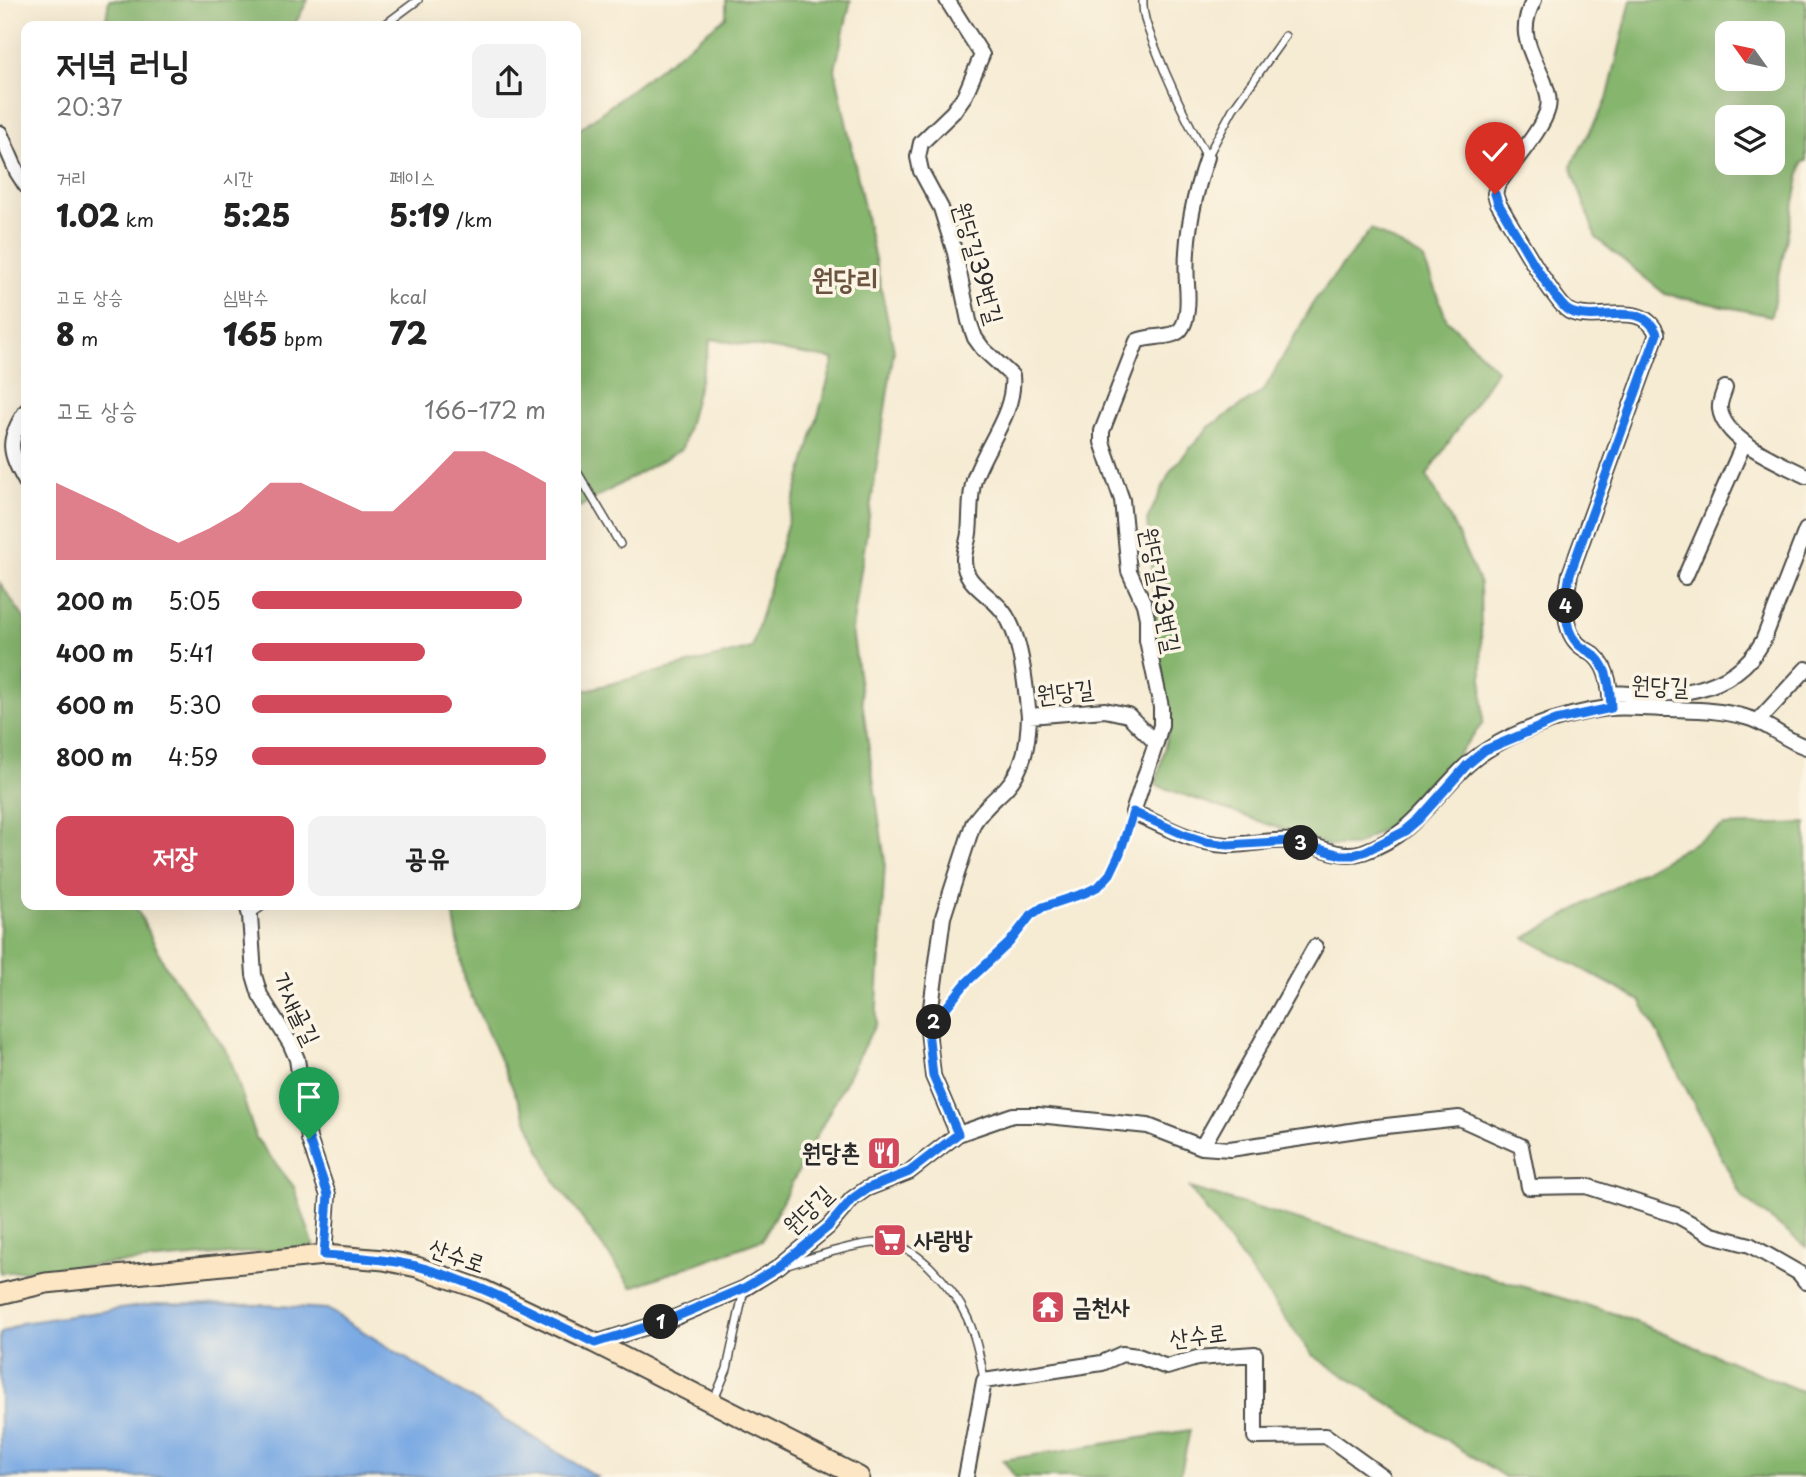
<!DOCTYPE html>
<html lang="ko">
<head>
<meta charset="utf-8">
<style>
  :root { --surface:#fff; --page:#f2f2f2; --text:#222; --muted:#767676; --accent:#d1495b }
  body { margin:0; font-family:"Playpen Sans","Poor Story",sans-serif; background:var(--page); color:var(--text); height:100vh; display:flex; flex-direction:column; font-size:26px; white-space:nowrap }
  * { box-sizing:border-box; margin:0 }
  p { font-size:23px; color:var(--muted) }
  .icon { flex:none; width:38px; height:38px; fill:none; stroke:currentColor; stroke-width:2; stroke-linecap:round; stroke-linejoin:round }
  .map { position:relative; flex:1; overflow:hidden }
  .drawer { position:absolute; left:21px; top:21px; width:560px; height:889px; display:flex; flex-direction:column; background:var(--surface); border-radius:14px; box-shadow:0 7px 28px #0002 }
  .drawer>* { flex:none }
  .needle { width:46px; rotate:303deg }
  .tools { position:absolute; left:1715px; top:21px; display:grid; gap:14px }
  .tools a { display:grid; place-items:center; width:70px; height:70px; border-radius:14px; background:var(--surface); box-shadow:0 7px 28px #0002; font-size:35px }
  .pin { position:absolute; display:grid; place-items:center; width:60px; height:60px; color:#fff; margin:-72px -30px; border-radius:50% 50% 50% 0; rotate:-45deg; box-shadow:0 0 7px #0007 }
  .pin .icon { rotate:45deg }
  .km { position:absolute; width:35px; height:35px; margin:-18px; border-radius:50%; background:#222; color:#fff; font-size:19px; line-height:35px; text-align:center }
  .round { display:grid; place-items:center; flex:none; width:74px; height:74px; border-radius:14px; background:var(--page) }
  .overview { display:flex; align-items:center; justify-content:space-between; height:119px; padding:0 35px }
  h1 { font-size:38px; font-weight:800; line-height:52px }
  .metrics { display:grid; grid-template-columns:repeat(3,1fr); gap:10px; height:119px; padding:7px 35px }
  .metrics div { display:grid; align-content:center }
  .metrics b { font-size:30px; font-weight:800 }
  .metrics small { font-size:19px; font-weight:400 }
  .metrics p { font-size:19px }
  .chart { height:196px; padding:14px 35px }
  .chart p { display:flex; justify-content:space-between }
  .chart svg { width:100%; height:126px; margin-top:7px; fill:var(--accent); opacity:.7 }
  .cta { display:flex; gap:14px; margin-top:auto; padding:14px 35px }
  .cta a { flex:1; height:80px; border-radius:14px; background:var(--accent); color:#fff; font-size:28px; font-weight:800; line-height:80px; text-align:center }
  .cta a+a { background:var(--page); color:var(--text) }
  ul { padding:0 35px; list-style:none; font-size:23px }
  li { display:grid; grid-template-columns:112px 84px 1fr; align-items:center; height:52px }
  li i { height:18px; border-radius:9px; background:var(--accent) }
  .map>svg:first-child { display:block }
</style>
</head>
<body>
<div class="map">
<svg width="1806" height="1477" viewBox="0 0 1806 1477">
  <rect width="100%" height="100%" fill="#fcf5e5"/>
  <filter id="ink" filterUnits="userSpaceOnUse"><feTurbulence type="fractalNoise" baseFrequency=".0143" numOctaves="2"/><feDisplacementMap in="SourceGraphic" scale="14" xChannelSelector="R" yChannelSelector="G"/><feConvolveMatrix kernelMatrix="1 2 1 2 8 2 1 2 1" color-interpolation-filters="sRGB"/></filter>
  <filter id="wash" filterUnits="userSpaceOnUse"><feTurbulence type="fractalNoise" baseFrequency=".00686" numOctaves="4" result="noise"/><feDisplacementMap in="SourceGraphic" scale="28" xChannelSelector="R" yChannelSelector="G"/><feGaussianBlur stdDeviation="1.57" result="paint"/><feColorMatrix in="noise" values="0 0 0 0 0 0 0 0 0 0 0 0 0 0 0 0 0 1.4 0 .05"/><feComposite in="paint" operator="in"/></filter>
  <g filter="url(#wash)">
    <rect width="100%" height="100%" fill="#f6ebd3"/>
    <path fill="#86b56e" stroke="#58704c" stroke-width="2" fill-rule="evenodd" d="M109 0H308L294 26H105Z
      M726 0H851L835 69 894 350 852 630 885 861 876 1023 762 1240 632 1287 554 1180 465 982 452 905H576V698L582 691 752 648 834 359 711 339 682 449 576 509V132L726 17Z
      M1631 0H1806V161L1802 163 1771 316 1665 294 1596 238 1571 166 1607 100ZM1727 33H1773V79H1727ZM1727 117H1773V163H1727Z
      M1371 229 1423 258 1447 320 1497 370 1427 475 1453 524 1480 584 1483 723 1412 812 1355 846H1330L1156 785 1170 724 1154 639V596L1147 520 1171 470 1209 427 1264 390 1315 300Z
      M0 583 26 621V905H135L165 965 229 1055 256 1138 294 1187 314 1247 0 1273Z
      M1806 823V1247L1742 1197 1641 1001 1525 938 1724 826Z
      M1190 1188 1619 1315 1806 1393V1477H1505L1312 1355Z
      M1190 1430 1180 1477H1015L1003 1460Z"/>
    <path fill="#79a9e3" stroke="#526a87" stroke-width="2" d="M155 1304 263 1305 327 1309 597 1477H0V1334L21 1323Z"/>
  </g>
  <g filter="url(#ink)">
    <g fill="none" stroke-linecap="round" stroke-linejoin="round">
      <g stroke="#494844" stroke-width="10">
        <path id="lane" d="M1143 0C1142 15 1148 29 1153 42 1169 84 1185 118 1207 157
          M383 26 418 0
          M1207 157 1233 109 1285 36
          M576 470 620 544
          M250 915 264 905
          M930 1027 966 983 1009 944 1031 915 1043 907 1085 893 1099 886 1110 874 1120 853 1133 812
          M787 1265C813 1258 861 1240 887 1243 903 1244 918 1256 929 1266 966 1302 976 1331 984 1380
          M713 1402 727 1369 744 1290"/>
      </g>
      <g stroke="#494844" stroke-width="18">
        <path id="street" d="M947 0 982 55 965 95 953 112 921 143 918 157 921 171 941 208 955 253 969 321 975 338 983 349 1012 376C1016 412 985 446 974 480 969 498 971 515 969 533 968 542 964 551 964 559 963 583 988 593 1001 609 1022 633 1025 685 1029 716
          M1534 0C1516 33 1531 50 1544 82 1547 91 1550 98 1548 108 1543 130 1510 165 1497 186L1495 194 1498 203C1510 223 1554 303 1569 311 1596 325 1642 298 1657 334L1570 574C1566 595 1561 626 1577 643 1582 649 1590 651 1595 656 1609 669 1610 690 1611 708
          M0 133 17 172 26 186
          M1725 388C1723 395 1719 402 1720 409 1724 441 1781 463 1806 476
          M26 411C6 441 9 452 26 482
          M1685 577 1744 443
          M1610 693C1668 696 1731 698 1763 641L1806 530
          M1758 721 1806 669
          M1156 743 1161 725V707L1147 640V618L1144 604 1129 571 1122 500 1102 442V431L1137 341C1149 335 1169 339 1179 331 1189 322 1188 297 1187 284 1184 240 1193 198 1207 157
          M247 905 250 916 254 975 260 995 290 1043 297 1059 309 1139 328 1195 324 1255
          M958 1134 1013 1115H1038L1148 1126 1202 1147 1230 1149 1377 1127 1459 1118 1521 1146 1529 1187 1586 1186 1676 1215 1712 1235 1750 1245 1799 1273 1806 1282
          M1202 1147 1315 947
          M595 1343 669 1320 745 1288 779 1267 828 1227 852 1199 866 1189 909 1172 958 1134 933 1076 928 1030 943 917 973 824C982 809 994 800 1006 788 1025 767 1028 743 1029 716L1105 710 1128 715 1156 743 1133 812C1163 826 1194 844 1228 845 1249 845 1270 839 1291 841 1317 843 1337 860 1363 852 1414 835 1431 798 1467 765 1502 734 1562 714 1608 708 1628 706 1651 709 1671 709 1696 710 1721 710 1745 717 1767 722 1784 740 1806 747
          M966 1477 984 1381 1102 1363 1122 1354 1138 1356 1167 1367 1197 1358 1255 1354V1437L1326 1436 1383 1477"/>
      </g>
      <g stroke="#494844" stroke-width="23">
        <path id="secondary" d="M0 1294 46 1283 324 1255 384 1260 417 1267 483 1290 595 1343 859 1477"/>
      </g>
      <use href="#lane" stroke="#fff" stroke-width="7"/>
      <use href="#street" stroke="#fff" stroke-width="14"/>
      <use href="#secondary" stroke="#fce6c4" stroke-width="19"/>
    </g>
  </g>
  <g fill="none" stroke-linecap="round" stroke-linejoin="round" filter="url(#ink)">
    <g stroke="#fff" stroke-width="14">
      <path id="route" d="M309 1139 328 1195 324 1255C355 1257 386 1259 416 1266 478 1282 537 1315 595 1343L668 1320 744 1288 779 1267 828 1227 852 1199 866 1189 909 1172 958 1134 933 1076 928 1030 966 983 1009 943 1031 915 1043 907 1085 893 1099 886 1110 874 1120 853 1133 812 1185 835 1206 842 1228 845 1291 841 1341 855H1353L1366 851 1405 831 1419 819 1467 765 1485 750 1556 720 1611 708C1610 690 1609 669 1595 656 1590 651 1582 649 1577 643 1561 626 1566 595 1570 574L1657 334C1643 298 1596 325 1569 311 1554 303 1510 223 1498 203L1495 194"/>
    </g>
    <use href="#route" stroke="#1a73e8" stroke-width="9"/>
  </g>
  <defs>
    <g id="restaurant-square" transform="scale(1.75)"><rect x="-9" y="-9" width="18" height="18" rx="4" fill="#d1495b" stroke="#fcf5e5"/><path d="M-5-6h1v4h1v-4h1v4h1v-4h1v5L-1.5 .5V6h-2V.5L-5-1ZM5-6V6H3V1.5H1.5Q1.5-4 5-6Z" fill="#fff"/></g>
    <g id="supermarket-square" transform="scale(1.75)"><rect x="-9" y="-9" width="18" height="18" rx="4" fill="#d1495b" stroke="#fcf5e5"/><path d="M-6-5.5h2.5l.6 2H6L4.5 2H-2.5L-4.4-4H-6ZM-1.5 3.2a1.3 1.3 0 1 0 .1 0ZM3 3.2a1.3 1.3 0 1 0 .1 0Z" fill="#fff"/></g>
    <g id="temple-square" transform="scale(1.75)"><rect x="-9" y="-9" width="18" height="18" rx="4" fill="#d1495b" stroke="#fcf5e5"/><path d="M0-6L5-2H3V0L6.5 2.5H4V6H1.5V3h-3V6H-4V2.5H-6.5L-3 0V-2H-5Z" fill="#fff"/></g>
  </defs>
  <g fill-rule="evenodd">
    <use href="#restaurant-square" x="884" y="1153"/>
    <use href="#supermarket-square" x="890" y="1240"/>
    <use href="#temple-square" x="1048" y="1307"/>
  </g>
  <g text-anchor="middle" stroke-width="7" stroke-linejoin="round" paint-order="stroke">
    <g font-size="24" fill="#2b2b2b" stroke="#fcf5e5">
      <text transform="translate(978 263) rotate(74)" y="8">원당길39번길</text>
      <text transform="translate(1160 590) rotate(79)" y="8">원당길43번길</text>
      <text transform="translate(1660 686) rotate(2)" y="8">원당길</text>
      <text transform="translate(1065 692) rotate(-7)" y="8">원당길</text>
      <text transform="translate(296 1009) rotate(64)" y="8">가새골길</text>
      <text transform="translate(808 1210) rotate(-44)" y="8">원당길</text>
      <text transform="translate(457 1256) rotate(19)" y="8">산수로</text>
      <text transform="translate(1198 1336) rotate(-7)" y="8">산수로</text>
    </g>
    <g font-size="24" font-weight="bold" fill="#2b2b2b" stroke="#fcf5e5" text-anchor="start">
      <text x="860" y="1161" text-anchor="end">원당촌</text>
      <text x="914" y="1248">사랑방</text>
      <text x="1072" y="1315">금천사</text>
    </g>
    <g font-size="28" font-weight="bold" fill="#6a5440" stroke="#fcf5e5">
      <text x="845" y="289">원당리</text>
    </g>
  </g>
</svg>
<div class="tools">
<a><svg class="needle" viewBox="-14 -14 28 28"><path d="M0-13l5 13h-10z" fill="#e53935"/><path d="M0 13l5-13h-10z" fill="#767676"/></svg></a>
<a><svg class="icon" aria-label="layers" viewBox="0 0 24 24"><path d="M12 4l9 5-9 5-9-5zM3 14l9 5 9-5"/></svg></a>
</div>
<div class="pin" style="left:309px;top:1139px;background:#1e9e55"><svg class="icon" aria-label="arrive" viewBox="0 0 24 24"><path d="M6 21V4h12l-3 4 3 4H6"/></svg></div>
<div class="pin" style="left:1495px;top:194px;background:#d93025"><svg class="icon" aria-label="check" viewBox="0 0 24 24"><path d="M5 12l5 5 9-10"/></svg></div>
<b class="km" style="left:661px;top:1322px">1</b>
<b class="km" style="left:934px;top:1022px">2</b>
<b class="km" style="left:1301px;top:843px">3</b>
<b class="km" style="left:1566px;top:606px">4</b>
<section class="drawer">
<div class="overview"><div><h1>저녁 러닝</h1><p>20:37</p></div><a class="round"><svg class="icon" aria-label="share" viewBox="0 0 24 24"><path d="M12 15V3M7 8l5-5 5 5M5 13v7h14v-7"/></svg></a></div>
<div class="metrics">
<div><p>거리</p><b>1.02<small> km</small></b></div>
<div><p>시간</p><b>5:25</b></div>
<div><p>페이스</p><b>5:19<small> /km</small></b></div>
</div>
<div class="metrics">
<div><p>고도 상승</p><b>8<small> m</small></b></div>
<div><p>심박수</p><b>165<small> bpm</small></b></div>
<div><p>kcal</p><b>72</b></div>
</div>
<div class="chart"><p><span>고도 상승</span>166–172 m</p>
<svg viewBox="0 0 160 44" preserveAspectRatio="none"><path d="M0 44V17L10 22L20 27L30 33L40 38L50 33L60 27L70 17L80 17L90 22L100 27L110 27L120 17L130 6L140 6L150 11L160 17V44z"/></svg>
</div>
<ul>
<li><b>200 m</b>5:05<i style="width:92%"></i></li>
<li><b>400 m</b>5:41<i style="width:59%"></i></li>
<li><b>600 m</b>5:30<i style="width:68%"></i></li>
<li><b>800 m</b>4:59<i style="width:100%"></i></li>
</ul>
<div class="cta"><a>저장</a><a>공유</a></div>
</section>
</div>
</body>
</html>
